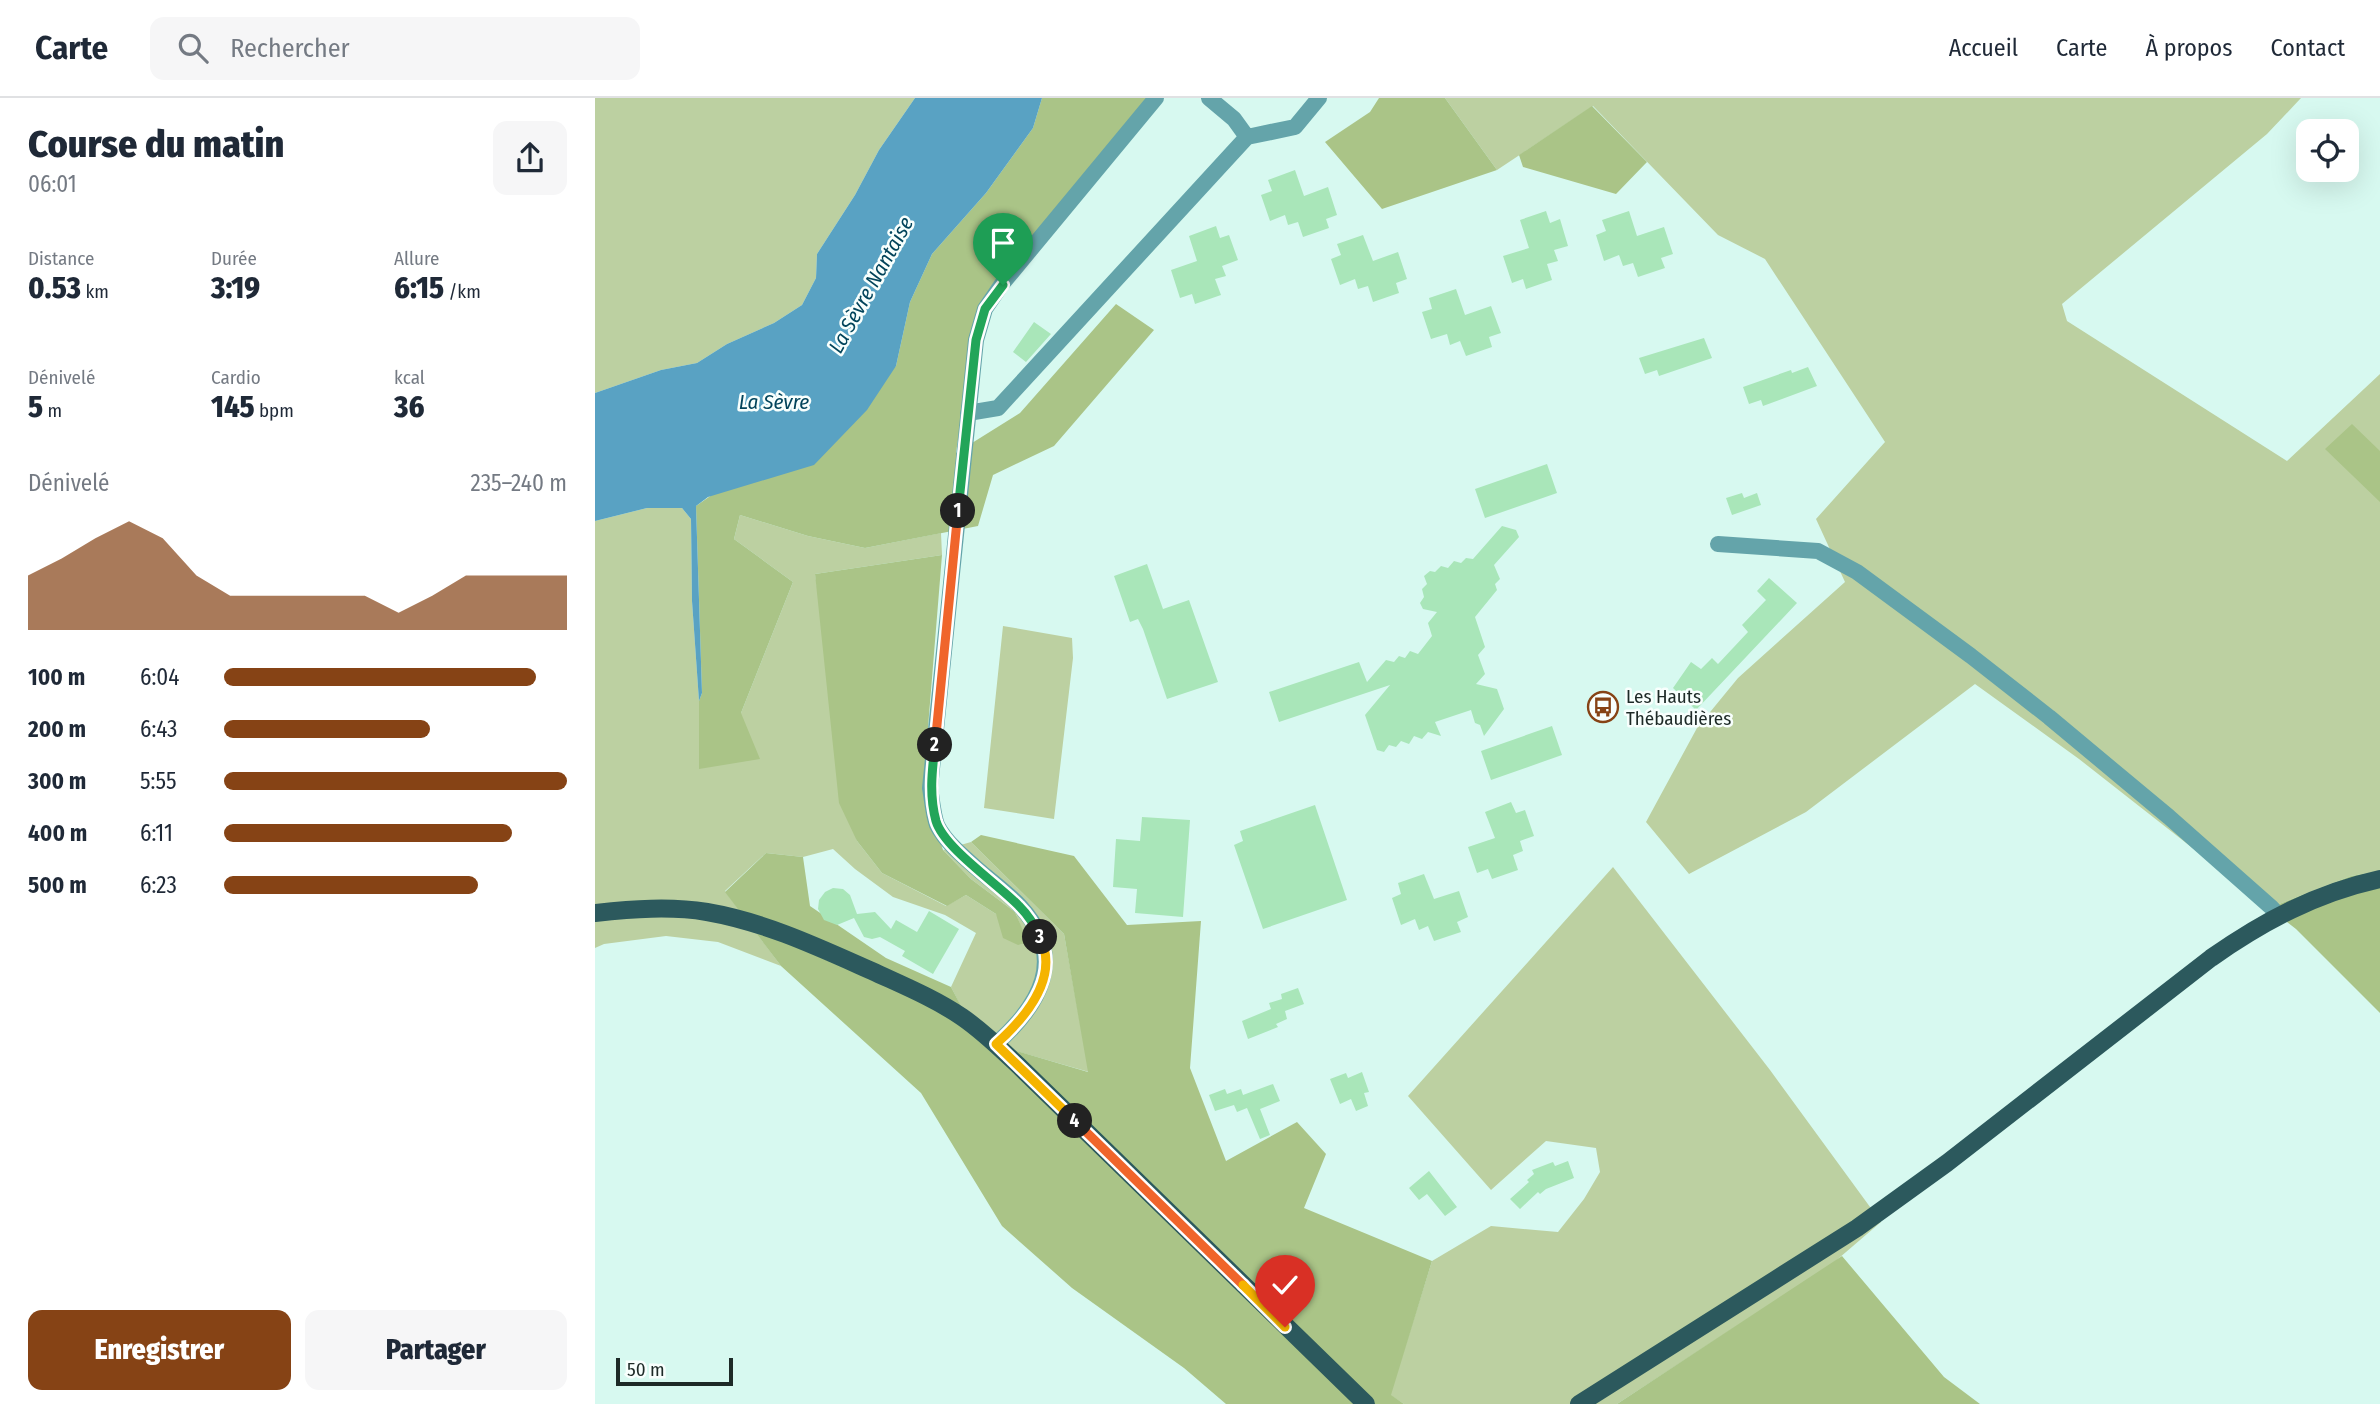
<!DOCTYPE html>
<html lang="fr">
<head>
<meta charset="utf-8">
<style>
  :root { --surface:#fff; --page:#f6f6f7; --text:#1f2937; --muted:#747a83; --line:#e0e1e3; --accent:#864315 }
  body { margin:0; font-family:"Fira Sans Condensed",sans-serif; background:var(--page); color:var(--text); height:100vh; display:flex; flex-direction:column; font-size:26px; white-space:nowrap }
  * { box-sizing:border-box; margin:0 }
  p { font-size:23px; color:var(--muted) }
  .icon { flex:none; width:38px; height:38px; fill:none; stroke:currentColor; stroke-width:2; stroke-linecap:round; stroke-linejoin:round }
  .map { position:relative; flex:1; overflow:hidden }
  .panel { display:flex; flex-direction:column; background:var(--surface); width:595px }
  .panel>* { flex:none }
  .fabs { position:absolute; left:1701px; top:21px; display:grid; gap:14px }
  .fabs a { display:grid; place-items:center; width:63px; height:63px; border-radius:14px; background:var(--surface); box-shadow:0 7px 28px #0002; font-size:35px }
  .scale { position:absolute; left:21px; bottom:18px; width:117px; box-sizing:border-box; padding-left:7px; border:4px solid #1d2a27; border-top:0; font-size:19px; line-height:24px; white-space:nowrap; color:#1d2a27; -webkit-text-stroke:5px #f8fffd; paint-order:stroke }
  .pin { position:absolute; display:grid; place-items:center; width:60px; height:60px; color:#fff; margin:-72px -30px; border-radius:50% 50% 50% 0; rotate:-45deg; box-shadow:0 0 7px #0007 }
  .pin .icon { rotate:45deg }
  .km { position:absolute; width:35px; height:35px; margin:-18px; border-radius:50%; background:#222; color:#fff; font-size:19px; line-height:35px; text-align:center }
  .round { display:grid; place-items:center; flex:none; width:74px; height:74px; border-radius:14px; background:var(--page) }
  .overview { display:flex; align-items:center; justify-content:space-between; height:119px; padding:0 28px }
  h1 { font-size:38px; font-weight:800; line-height:52px }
  .stats { display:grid; grid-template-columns:repeat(3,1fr); gap:10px; height:119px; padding:7px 28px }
  .stats div { display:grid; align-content:center }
  .stats b { font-size:30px; font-weight:800 }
  .stats small { font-size:19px; font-weight:400 }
  .stats p { font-size:19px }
  .chart { height:196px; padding:14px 28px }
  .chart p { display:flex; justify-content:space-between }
  .chart svg { width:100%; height:126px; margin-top:7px; fill:var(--accent); opacity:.7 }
  .cta { display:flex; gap:14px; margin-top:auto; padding:14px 28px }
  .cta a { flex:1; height:80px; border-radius:14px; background:var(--accent); color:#fff; font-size:28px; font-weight:800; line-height:80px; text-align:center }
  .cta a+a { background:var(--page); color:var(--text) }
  ul { padding:0 28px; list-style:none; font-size:23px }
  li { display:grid; grid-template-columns:112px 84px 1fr; align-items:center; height:52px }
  li i { height:18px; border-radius:9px; background:var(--accent) }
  header { display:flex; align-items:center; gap:42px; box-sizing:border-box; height:98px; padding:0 35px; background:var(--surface); border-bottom:2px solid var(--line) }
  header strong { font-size:33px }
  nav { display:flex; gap:38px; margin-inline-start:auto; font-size:24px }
  .search { width:490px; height:63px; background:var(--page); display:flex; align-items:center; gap:18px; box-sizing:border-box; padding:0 24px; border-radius:14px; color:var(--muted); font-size:26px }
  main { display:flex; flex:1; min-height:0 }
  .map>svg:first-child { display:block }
</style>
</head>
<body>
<header>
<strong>Carte</strong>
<div class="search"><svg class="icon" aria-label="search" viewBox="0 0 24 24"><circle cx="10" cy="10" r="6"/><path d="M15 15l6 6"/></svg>Rechercher</div>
<nav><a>Accueil</a><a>Carte</a><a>À propos</a><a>Contact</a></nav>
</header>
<main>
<section class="panel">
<div class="overview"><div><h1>Course du matin</h1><p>06:01</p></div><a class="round"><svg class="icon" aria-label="share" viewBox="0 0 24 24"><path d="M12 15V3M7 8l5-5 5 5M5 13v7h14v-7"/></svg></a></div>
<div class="stats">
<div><p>Distance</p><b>0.53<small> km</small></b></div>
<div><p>Durée</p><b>3:19</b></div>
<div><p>Allure</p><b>6:15<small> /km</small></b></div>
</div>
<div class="stats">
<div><p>Dénivelé</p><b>5<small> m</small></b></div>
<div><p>Cardio</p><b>145<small> bpm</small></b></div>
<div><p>kcal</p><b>36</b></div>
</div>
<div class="chart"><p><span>Dénivelé</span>235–240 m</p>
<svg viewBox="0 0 160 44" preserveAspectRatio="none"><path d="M0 44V25L10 19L20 12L30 6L40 12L50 25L60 32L70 32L80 32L90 32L100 32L110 38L120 32L130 25L140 25L150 25L160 25V44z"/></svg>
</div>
<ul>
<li><b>100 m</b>6:04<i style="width:91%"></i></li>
<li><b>200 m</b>6:43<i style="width:60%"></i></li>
<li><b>300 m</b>5:55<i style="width:100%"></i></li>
<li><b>400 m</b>6:11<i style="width:84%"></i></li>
<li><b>500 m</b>6:23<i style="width:74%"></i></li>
</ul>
<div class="cta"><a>Enregistrer</a><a>Partager</a></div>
</section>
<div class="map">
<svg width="1785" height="1306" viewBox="0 0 1785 1306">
  <rect width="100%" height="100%" fill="#d7f9f0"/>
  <path fill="#bcd0a1" d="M0 0H320L284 52 260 97 222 156 221 180 207 207 179 225 132 246 102 265 66 272 0 295Z
    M850 0H1706L1672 36 1467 206 1472 223 1692 363 1785 276V773L1756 778 1674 810 1484 661 1380 586 1211 714 1094 776 1051 724 1102 630 1143 580 1250 484 1221 421 1290 344 1170 161 1123 137 998 8 902 72Z
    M52 410H87L96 421 97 503 104 603V670L146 615 198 484 139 441 145 417 213 438 270 450 346 435 347 457 220 476 262 743 287 775 351 808 371 797 401 816 432 844 420 814 376 781 348 752 376 744 469 836 494 974 383 942 356 889 381 835 350 817 298 799 260 771 238 751 208 759 171 755 130 793 186 868 123 844 71 838 9 846 0 850V423Z
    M408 528 477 540 478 560 459 721 389 710Z
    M1018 769 1175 972 1286 1124 1237 1166 1022 1306H809L795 1297 837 1163 896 1128 963 1134 989 1101 1005 1074 1001 1050 951 1043 896 1092 813 998Z"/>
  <path fill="#aac487" d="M447 0H554L382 212 361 355 425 315 521 206 559 232 459 348 398 377 383 428 270 450 213 438 145 417 139 441 198 484 146 615 165 661 104 671V603L107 595 101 408 301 268 315 204 337 156 391 95 438 30Z
    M784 0H850L902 72 787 111 730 44 775 14Z
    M997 8 1052 64 1021 96 928 69 924 57Z
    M1757 326 1785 353V404L1730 351Z
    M347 457 328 691 348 752 376 781 420 814 433 844 423 847 408 840 401 816 371 797 352 808 287 775 262 743 244 705 220 476Z
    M386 737 479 758 532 827 606 823 595 970 631 1063 702 1024 731 1056 709 1110 837 1163 796 1297 809 1306H631L589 1270 477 1190 407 1128 326 995 186 868 130 794 171 755 208 759 215 808 291 860 356 889 384 942 493 974 469 836 376 744Z
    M1785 773V915L1701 831 1674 810 1756 778Z
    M1247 1158 1349 1279 1385 1306H1022Z"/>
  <path fill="#59a2c3" d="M320 0H447L438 30 391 95 337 156 315 204 301 268 272 312 219 367 113 399 101 408 107 595 104 603 97 503 96 421 87 410H52L0 423V295L66 272 102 265 132 246 179 225 207 207 221 180 222 156 260 97 284 52Z"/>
  <path fill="#a9e6b9" d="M700 72 709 98 733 89 742 117 731 121 734 130 708 139 703 124 693 127 690 117 675 123 666 97 677 93 673 82Z
    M951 113 955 125 965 121 973 148 959 152 963 163 952 166 957 182 931 191 928 181 917 185 908 158 934 150 925 122Z
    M1034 113 1042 138 1069 129 1078 156 1066 160 1070 170 1043 179 1038 165 1028 168 1024 157 1009 163 1001 137 1011 133 1007 122Z
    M621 128 625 140 634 137 643 162 627 168 631 178 620 181 626 197 600 206 597 196 585 200 576 172 602 163 594 138Z
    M768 137 778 163 803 154 812 181 801 185 804 195 778 204 773 188 763 191 760 181 745 187 736 161 746 157 742 146Z
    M861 191 870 217 896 208 906 235 894 239 897 249 871 258 865 243 855 247 852 236 836 241 827 214 837 211 834 200Z
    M439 224 456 236 431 264 418 254Z
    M1109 240 1117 260 1064 278 1062 272 1050 276 1044 260Z
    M1213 269 1222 288 1168 308 1166 302 1154 306 1148 289 1196 272 1197 275Z
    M952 366 962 395 890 420 880 391Z
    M1147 395 1149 400 1162 395 1166 407 1137 417 1131 400Z
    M907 428 921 432 924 439 899 467 905 481 900 486 902 492 880 519 890 549 883 557 890 576 881 586 902 591 909 611 889 638 885 627 880 625 876 612 840 624 846 638 833 634 827 641 819 638 814 646 806 643 801 649 794 647 789 654 782 652 770 617 795 587 684 624 674 594 764 564 772 584 791 562 799 564 804 558 810 560 815 553 823 556 837 538 833 525 842 514 828 511 825 505 829 499 827 491 832 486 829 478 835 473 840 474 846 468 853 470 859 463 866 465 871 460 878 461Z
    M552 466 568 511 594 502 623 584 572 601 548 531 543 521 535 524 519 478Z
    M1174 480 1202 505 1101 612 1078 590 1096 564 1106 571 1117 560 1123 566 1153 534 1147 527 1171 502 1162 493Z
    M957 628 967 657 896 682 886 653Z
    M916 704 921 715 930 712 939 738 925 743 928 753 918 757 923 772 897 781 893 771 882 775 873 749 900 740 890 714Z
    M720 707 752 802 668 831 639 747 648 743 645 733Z
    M547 719 595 722 588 819 540 815 542 791 518 789 521 741 545 743Z
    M829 776 839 801 864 793 873 819 862 824 866 834 839 843 833 828 824 832 820 821 806 827 797 800 806 796 803 785Z
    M238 790 248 791 255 797 262 816 280 814 296 831 301 822 322 834 334 813 364 831 338 876 307 858 310 853 285 839 277 841 269 839 259 820 242 827 229 822 223 811 224 802 230 794Z
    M703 890 709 906 690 913 692 921 681 926 683 929 653 941 647 923 676 911 674 905 687 901 686 896Z
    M767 974 774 994 769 995 773 1008 761 1013 756 1001 745 1006 735 981 751 975 753 980Z
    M678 986 685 1003 665 1011 675 1037 665 1041 652 1010 642 1014 639 1007 620 1013 614 997 630 991 632 996 646 991 648 997Z
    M973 1063 979 1080 951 1091 945 1096 943 1094 925 1111 915 1101 934 1084 932 1082 939 1076 937 1072 958 1064 960 1068Z
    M834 1073 862 1109 850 1118 832 1096 824 1102 814 1090Z"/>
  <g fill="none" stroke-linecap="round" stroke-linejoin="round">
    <path stroke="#64a4aa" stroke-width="16" d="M614 0 639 21 652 39 700 29 724 0
      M373 315 403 310 652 39
      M1123 446 1223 453 1262 474 1376 558 1454 619 1574 719 1677 810 1682 817
      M401 946C445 907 472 860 426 809 414 796 399 785 386 774 371 761 351 745 342 727 338 716 337 701 335 690L381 242 390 211 407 186 561 0"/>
    <path stroke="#2c595d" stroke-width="18" d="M0 815C37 811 75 808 112 814 170 824 223 849 277 873 307 887 339 900 367 919 389 934 408 953 427 971L771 1306
      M984 1306 1262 1130 1352 1065 1616 860C1669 823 1721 795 1785 781"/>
  </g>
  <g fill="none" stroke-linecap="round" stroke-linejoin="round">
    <g stroke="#fff" stroke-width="14">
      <path id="split-1" d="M363 413 381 242 390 211 408 187"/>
    </g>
    <g stroke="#fff" stroke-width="14">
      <path id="split-2" d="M340 647 363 413"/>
    </g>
    <g stroke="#fff" stroke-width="14">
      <path id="split-3" d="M340 647C337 673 334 697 341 723 349 750 403 786 424 808 433 817 440 828 445 839"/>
    </g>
    <g stroke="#fff" stroke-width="14">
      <path id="split-4" d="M445 839C465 880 429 921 401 946L480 1023"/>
    </g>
    <g stroke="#fff" stroke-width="14">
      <path id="split-5" d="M480 1023 648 1187"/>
    </g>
    <g stroke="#fff" stroke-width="14">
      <path id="split-6" d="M648 1187 690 1229"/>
    </g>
    <use href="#split-1" stroke="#22a559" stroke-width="9"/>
    <use href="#split-2" stroke="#f0652b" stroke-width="9"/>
    <use href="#split-3" stroke="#22a559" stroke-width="9"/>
    <use href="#split-4" stroke="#f5b400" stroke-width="9"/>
    <use href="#split-5" stroke="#f0652b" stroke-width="9"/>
    <use href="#split-6" stroke="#f5b400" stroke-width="9"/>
  </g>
  <defs>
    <g id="bus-ring" transform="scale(1.575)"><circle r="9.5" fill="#f8fffd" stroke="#864315" stroke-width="1.5"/><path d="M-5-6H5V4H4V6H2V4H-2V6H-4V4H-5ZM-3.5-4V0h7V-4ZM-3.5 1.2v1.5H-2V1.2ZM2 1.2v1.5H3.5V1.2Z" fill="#864315"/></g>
  </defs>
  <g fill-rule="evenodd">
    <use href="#bus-ring" x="1008" y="609"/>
  </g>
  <g text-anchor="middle" stroke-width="5" stroke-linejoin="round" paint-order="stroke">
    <g font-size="19" fill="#1d2a27" stroke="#f8fffd" text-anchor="start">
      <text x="1031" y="605">Les Hauts<tspan x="1031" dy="22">Thébaudières</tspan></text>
    </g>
    <g font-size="21" font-style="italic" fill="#02445b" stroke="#f8fffd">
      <text transform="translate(276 187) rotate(-61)" y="7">La Sèvre Nantaise</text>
      <text x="179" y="311">La Sèvre</text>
    </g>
  </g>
</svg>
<div class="fabs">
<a><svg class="icon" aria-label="locate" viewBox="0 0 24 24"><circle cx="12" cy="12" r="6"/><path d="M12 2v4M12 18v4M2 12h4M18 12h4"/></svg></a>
</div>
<div class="scale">50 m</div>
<div class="pin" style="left:408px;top:187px;background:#1e9e55"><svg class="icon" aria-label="arrive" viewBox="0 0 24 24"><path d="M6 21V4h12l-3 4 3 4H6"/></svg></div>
<div class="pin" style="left:690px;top:1229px;background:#d93025"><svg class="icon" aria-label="check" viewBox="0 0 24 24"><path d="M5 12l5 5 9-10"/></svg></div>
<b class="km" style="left:363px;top:413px">1</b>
<b class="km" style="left:340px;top:647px">2</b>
<b class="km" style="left:445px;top:839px">3</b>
<b class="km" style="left:480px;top:1023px">4</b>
</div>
</main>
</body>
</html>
